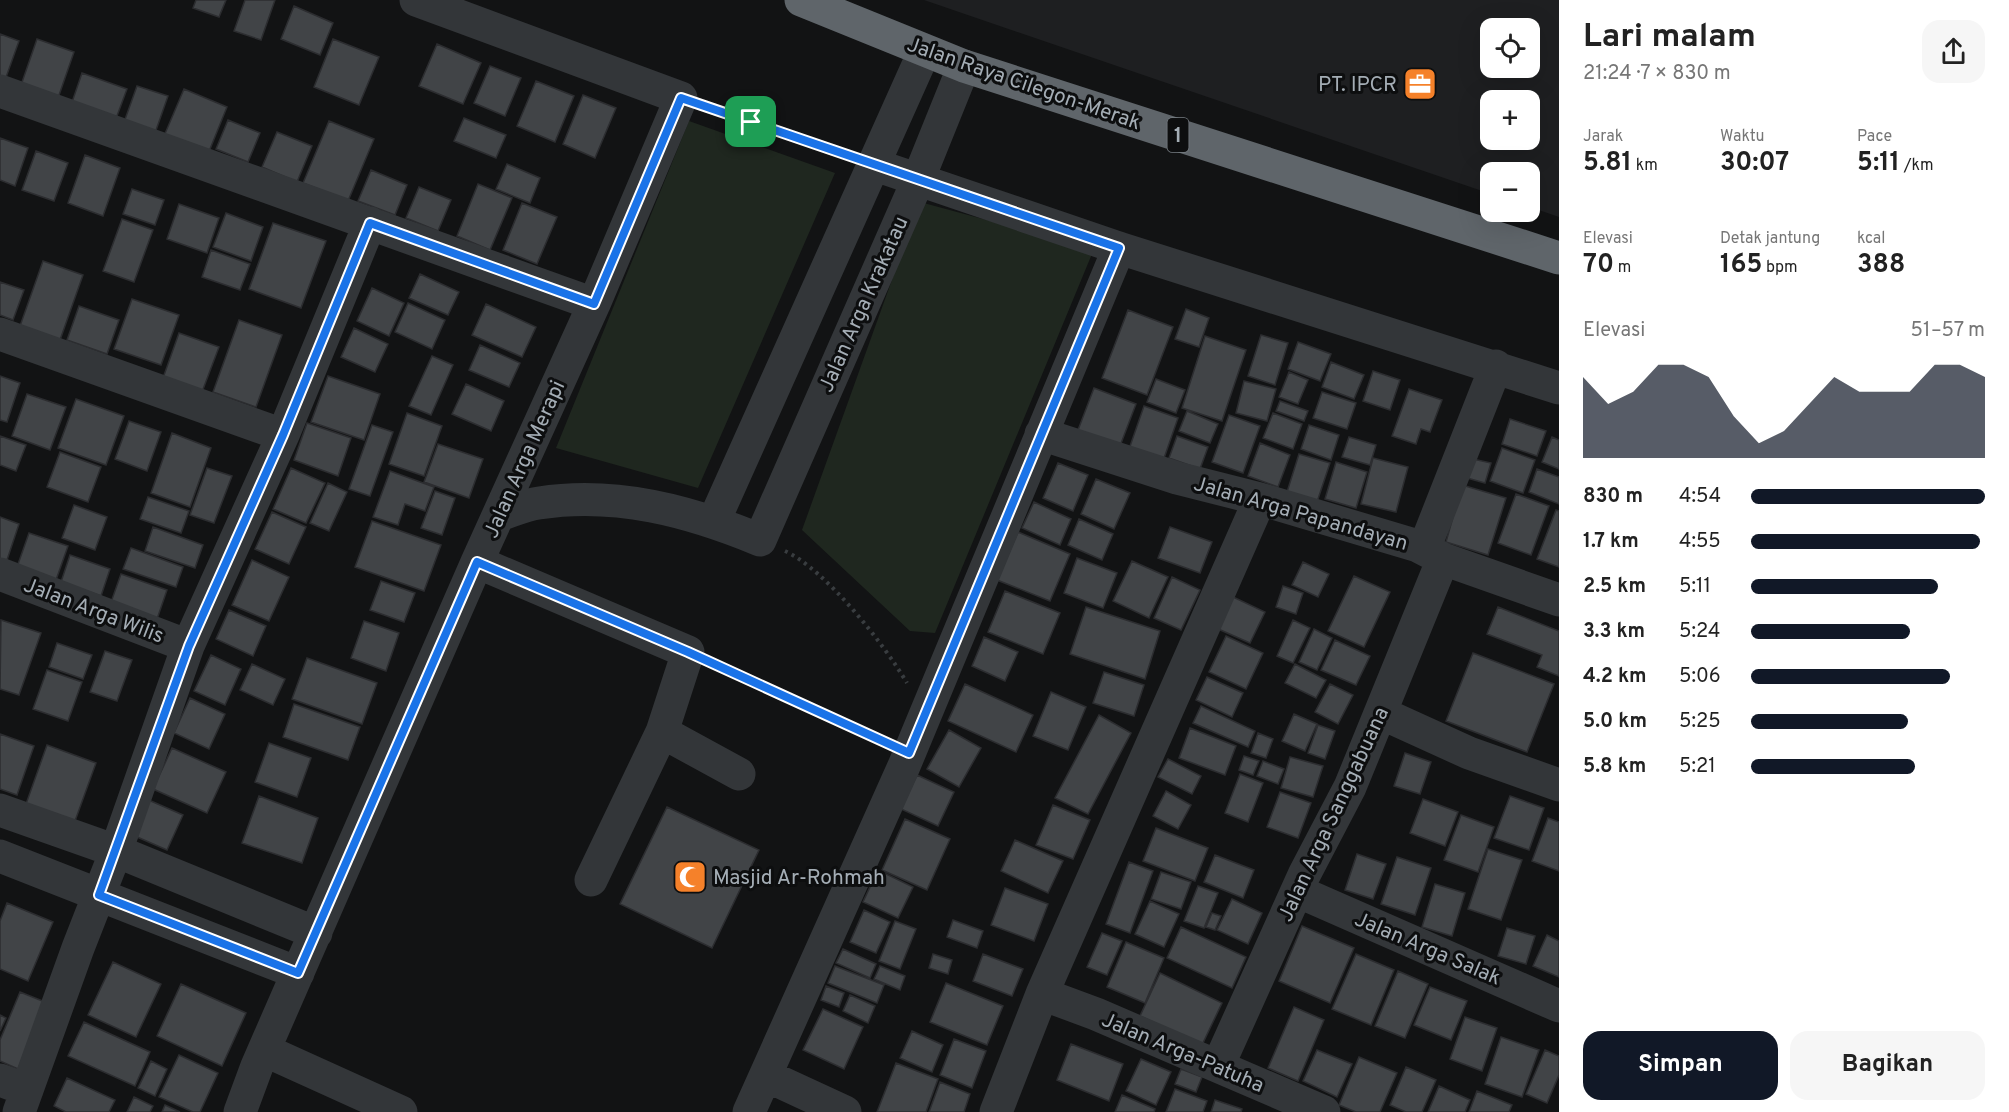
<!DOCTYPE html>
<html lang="id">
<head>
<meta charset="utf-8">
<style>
  :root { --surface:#fff; --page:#f6f6f6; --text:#222; --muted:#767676; --accent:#111827 }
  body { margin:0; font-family:Overpass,sans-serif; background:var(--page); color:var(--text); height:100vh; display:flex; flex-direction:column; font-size:22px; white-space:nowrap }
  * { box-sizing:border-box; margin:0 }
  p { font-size:20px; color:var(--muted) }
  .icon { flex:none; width:33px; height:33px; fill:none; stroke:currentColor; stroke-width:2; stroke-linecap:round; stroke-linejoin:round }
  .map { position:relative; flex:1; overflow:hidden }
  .side { display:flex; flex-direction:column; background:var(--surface); width:450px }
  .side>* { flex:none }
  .tools { position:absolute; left:1480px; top:18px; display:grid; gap:12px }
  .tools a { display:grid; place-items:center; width:60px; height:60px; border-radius:12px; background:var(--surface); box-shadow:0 6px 24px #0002; font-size:30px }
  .pin { position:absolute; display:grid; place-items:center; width:51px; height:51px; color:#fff; margin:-26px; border-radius:12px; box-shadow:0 3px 9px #0006 }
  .round { display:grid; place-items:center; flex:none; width:63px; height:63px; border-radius:18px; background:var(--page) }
  .headline { display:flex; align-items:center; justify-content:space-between; height:102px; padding:0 24px }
  h1 { font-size:33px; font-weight:700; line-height:45px }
  .figures { display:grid; grid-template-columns:repeat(3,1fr); gap:9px; height:102px; padding:6px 24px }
  .figures div { display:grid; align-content:center }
  .figures b { font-size:26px; font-weight:700 }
  .figures small { font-size:16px; font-weight:400 }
  .figures p { font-size:16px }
  .chart { height:168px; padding:12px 24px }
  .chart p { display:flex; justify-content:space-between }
  .chart svg { width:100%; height:108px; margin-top:6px; fill:var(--accent); opacity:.7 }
  .button { display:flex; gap:12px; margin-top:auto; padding:12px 24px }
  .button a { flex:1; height:69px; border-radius:18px; background:var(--accent); color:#fff; font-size:24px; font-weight:700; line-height:69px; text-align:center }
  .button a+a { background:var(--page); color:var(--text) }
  ul { padding:0 24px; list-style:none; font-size:20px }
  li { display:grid; grid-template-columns:96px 72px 1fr; align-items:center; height:45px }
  li i { height:15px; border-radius:8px; background:var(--accent) }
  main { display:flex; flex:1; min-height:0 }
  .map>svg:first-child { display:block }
</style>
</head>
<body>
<main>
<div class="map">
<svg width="1559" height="1112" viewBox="0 0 1559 1112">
  <rect width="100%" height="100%" fill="#121314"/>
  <path fill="#1e1f21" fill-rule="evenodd" d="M924 0H1559V217L1530 207V172H1491V194ZM1491 28H1530V68H1491ZM1491 100H1530V140H1491Z"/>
  <path fill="#1f271f" d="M689 121 835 173 698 488 556 448Z
    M920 202 1094 249 935 633 910 631 802 530Z"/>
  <path fill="#414447" stroke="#2c2d30" stroke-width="1.5" d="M196 0H226L219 17 193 8Z
    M245 0H275L261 40 234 31Z
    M294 6 333 23 320 55 281 39Z
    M0 34 19 41 4 83 0 81Z
    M37 39 74 52 57 101 20 88Z
    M333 39 379 57 359 105 314 87Z
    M437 44 481 63 463 104 419 86Z
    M490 66 521 78 505 116 474 103Z
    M82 73 127 89 114 124 70 108Z
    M536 81 574 96 555 142 517 126Z
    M137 86 168 96 154 136 123 125Z
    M184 89 227 107 208 154 164 136Z
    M583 95 616 108 595 158 563 144Z
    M464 118 506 135 496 158 454 141Z
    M228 120 260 133 248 162 216 149Z
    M329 121 374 139 348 201 303 183Z
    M277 132 312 146 297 182 262 167Z
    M0 138 28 148 15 186 0 180Z
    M36 151 68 163 54 201 22 190Z
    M85 155 120 168 103 216 68 203Z
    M507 164 540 178 530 203 496 189Z
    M371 170 407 185 395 215 358 201Z
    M478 184 512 198 490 250 457 236Z
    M419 187 451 200 438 231 406 218Z
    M132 189 164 200 155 225 123 214Z
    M522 203 557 217 537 264 503 250Z
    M179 204 219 218 207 253 167 239Z
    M226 213 263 227 251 261 213 247Z
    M122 219 153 230 134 282 103 271Z
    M273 223 326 241 301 308 249 289Z
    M211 250 250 264 240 290 202 277Z
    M43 261 83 275 60 340 20 326Z
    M420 274 459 292 448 315 409 298Z
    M0 282 24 290 13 320 0 315Z
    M372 288 404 303 389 336 357 321Z
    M132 299 179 315 161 365 114 349Z
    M408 303 445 320 432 349 395 332Z
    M486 304 536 327 522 357 472 335Z
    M79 306 119 320 107 354 67 340Z
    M1186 309 1209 318 1199 347 1175 339Z
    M1128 310 1173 327 1147 395 1102 378Z
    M239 320 282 335 256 407 213 392Z
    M354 328 388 344 375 372 341 357Z
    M179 333 219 347 202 392 163 378Z
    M1261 335 1288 343 1275 385 1248 376Z
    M1205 336 1246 350 1222 421 1182 408Z
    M1298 342 1331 354 1320 381 1288 369Z
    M480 345 520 363 509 387 469 370Z
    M432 356 453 365 431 415 409 406Z
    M1331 362 1364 375 1354 399 1322 387Z
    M1373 371 1400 380 1390 410 1363 401Z
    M1289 372 1308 380 1298 404 1279 397Z
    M0 376 20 383 7 422 0 420Z
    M328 376 380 394 364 440 311 422Z
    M1156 379 1185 390 1176 413 1147 402Z
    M1244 381 1276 389 1267 421 1236 413Z
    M466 384 504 401 491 431 452 414Z
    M1094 388 1136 404 1120 446 1078 430Z
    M1409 389 1442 400 1430 432 1421 429 1416 444 1392 436Z
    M1322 392 1356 403 1347 429 1313 418Z
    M27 394 66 407 50 450 12 436Z
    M76 399 124 416 106 465 58 448Z
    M1280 401 1308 411 1304 421 1276 411Z
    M1144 406 1178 418 1162 464 1128 452Z
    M1187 411 1218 424 1210 443 1179 431Z
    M407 413 442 426 424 476 389 464Z
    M1273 413 1302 424 1293 449 1263 438Z
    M1229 415 1260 426 1243 473 1212 462Z
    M1510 419 1546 431 1537 456 1502 444Z
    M129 421 161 432 147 471 115 459Z
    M307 423 351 438 338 476 294 460Z
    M372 425 393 432 370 496 349 489Z
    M1309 425 1339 435 1331 460 1301 449Z
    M172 433 211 448 190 507 151 493Z
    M0 436 26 445 16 471 0 465Z
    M1177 436 1208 447 1200 469 1169 458Z
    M1349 437 1376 445 1370 465 1342 457Z
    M1552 437 1559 440V469L1542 462Z
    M1260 443 1290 455 1278 487 1248 476Z
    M438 444 483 459 469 498 424 482Z
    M1502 448 1535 460 1523 493 1490 481Z
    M60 452 101 467 88 502 47 487Z
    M1299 454 1330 463 1317 502 1287 492Z
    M1373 458 1408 467 1396 512 1361 504Z
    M1473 459 1491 463 1485 483 1467 478Z
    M1336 462 1367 472 1356 508 1325 499Z
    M1058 463 1088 475 1073 511 1043 498Z
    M207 468 232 476 214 523 190 515Z
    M291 468 325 483 306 523 273 509Z
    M1537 469 1559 477V504L1529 492Z
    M390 471 434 487 425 511 405 504 398 525 373 517Z
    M1096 479 1130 493 1114 529 1081 514Z
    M328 483 347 492 329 531 310 523Z
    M1462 485 1506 498 1488 555 1446 542Z
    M435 491 455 498 442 535 421 528Z
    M1516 494 1549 506 1531 555 1498 543Z
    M148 497 189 511 181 533 140 519Z
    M1034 502 1071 519 1060 545 1022 528Z
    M74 505 107 517 95 550 62 538Z
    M1556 510 1559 511V567L1537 559Z
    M272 512 306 527 289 564 255 549Z
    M0 517 19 524 6 563 0 561Z
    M1079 519 1113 534 1102 560 1068 545Z
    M372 521 441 545 424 591 355 567Z
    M153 527 203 545 195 568 145 551Z
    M1170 527 1212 542 1200 573 1158 558Z
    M1018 532 1070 554 1050 601 997 580Z
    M29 533 68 546 56 580 17 567Z
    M131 548 183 567 176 587 123 569Z
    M70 555 110 569 101 596 61 582Z
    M1077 558 1117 573 1103 608 1064 593Z
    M252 560 289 577 269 621 232 605Z
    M1132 561 1168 577 1149 618 1113 601Z
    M1303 562 1329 574 1318 597 1292 585Z
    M121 574 167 590 156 622 110 605Z
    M1354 576 1390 592 1364 647 1328 631Z
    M1172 577 1200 590 1181 630 1154 618Z
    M381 581 415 593 404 622 370 610Z
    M1283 586 1303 593 1296 614 1276 607Z
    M1005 591 1060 613 1043 654 988 632Z
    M1231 596 1265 612 1250 643 1216 628Z
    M1086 607 1160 631 1145 679 1070 654Z
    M1498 607 1559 631V676L1537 667 1542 655 1487 634Z
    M229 610 266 626 253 656 216 639Z
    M1 620 41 633 19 695 0 689Z
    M1293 620 1310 628 1293 663 1277 656Z
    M364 621 399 633 386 671 351 658Z
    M1314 629 1332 638 1317 670 1299 662Z
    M1226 636 1263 653 1246 689 1209 672Z
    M984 637 1018 652 1005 681 972 666Z
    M1335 640 1370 656 1356 685 1321 670Z
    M57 643 92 655 83 679 49 667Z
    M105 651 132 660 117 701 90 692Z
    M1473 653 1554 684 1527 752 1446 721Z
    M211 655 241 669 225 705 194 691Z
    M307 658 377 683 362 724 292 699Z
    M252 664 285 679 273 705 240 690Z
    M1295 664 1326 680 1316 698 1285 683Z
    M47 670 82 682 68 721 33 709Z
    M1104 672 1144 685 1134 716 1093 703Z
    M1207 677 1243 693 1232 717 1196 700Z
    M965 684 1033 715 1016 752 948 721Z
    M1330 684 1353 695 1338 724 1315 712Z
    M1051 692 1086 707 1068 750 1033 736Z
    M190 698 225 714 209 749 174 733Z
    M294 704 360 727 348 760 283 737Z
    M1201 706 1255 731 1248 747 1193 723Z
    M1294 714 1317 724 1305 751 1282 741Z
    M1099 715 1131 733 1088 814 1055 798Z
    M1318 725 1335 731 1325 759 1308 753Z
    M1190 728 1236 746 1225 775 1179 758Z
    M949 730 981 748 959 787 927 769Z
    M1258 733 1273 739 1266 758 1251 753Z
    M0 734 34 746 17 795 0 789Z
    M269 743 311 758 297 797 255 782Z
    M47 745 96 763 75 821 26 804Z
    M172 748 226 772 207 813 153 789Z
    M1405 753 1431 762 1420 794 1394 786Z
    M1244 756 1259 761 1253 775 1239 770Z
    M1290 757 1323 766 1313 797 1281 788Z
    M1168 759 1201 776 1192 794 1158 777Z
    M1263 761 1284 769 1278 784 1257 776Z
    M1240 774 1263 783 1248 822 1225 813Z
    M917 775 954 792 938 826 901 809Z
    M1166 791 1191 805 1178 829 1153 816Z
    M1280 792 1311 803 1298 838 1267 827Z
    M259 796 318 818 302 863 242 843Z
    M1510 796 1544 808 1529 850 1494 838Z
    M144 798 183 815 167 850 128 833Z
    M1423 799 1458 812 1445 846 1410 833Z
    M1053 805 1090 820 1073 859 1036 845Z
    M667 807 759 850 712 948 620 904Z
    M1461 815 1494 827 1478 872 1444 860Z
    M1548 818 1559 822V871L1532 861Z
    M905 819 950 839 927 890 882 870Z
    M1156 828 1208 848 1195 881 1143 861Z
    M1015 840 1063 861 1048 893 1001 871Z
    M1488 849 1522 860 1501 920 1468 909Z
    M1357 854 1386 864 1373 899 1345 890Z
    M1215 855 1254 870 1243 898 1204 882Z
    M1397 857 1431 868 1415 915 1381 904Z
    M1129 862 1153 871 1130 933 1106 924Z
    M878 870 913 887 898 918 863 902Z
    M1161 872 1191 882 1181 909 1151 899Z
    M1435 884 1465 893 1452 936 1422 927Z
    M1198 886 1218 893 1204 928 1184 921Z
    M1005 888 1048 904 1034 941 991 925Z
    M1232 899 1262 913 1248 944 1217 930Z
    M1150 901 1179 914 1164 947 1135 934Z
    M7 903 53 922 28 981 0 969V921Z
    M864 910 890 922 876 953 850 942Z
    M1212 913 1221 916 1215 930 1206 927Z
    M953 920 983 931 977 948 947 937Z
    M895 921 916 929 900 969 879 961Z
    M1302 926 1354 948 1330 1003 1279 981Z
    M1181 927 1246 957 1232 988 1167 958Z
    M1507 928 1535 936 1526 964 1498 956Z
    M1102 933 1122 941 1107 975 1087 967Z
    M1547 935 1559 941V977L1533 966Z
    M1126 942 1164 958 1145 1003 1107 987Z
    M843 949 876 964 870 978 836 963Z
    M933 954 952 960 948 974 929 968Z
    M983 954 1023 969 1012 996 973 981Z
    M1356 954 1394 970 1371 1025 1332 1009Z
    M113 962 161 984 136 1037 88 1015Z
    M835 966 884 985 877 1003 828 983Z
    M880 966 905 976 900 990 874 979Z
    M1398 971 1428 984 1405 1038 1375 1026Z
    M1160 973 1222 1003 1202 1045 1140 1016Z
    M946 983 1003 1006 987 1045 930 1022Z
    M181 984 246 1013 222 1066 157 1036Z
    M826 986 844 993 839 1007 821 1000Z
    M1430 987 1467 1001 1451 1040 1414 1025Z
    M20 992 45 1002 18 1069 0 1061V1040Z
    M850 995 875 1006 868 1023 843 1011Z
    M1294 1007 1324 1020 1298 1081 1268 1068Z
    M823 1009 863 1027 844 1069 803 1050Z
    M0 1015 6 1018 0 1031Z
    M1465 1017 1497 1028 1482 1071 1450 1059Z
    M84 1022 150 1052 135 1086 68 1056Z
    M912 1031 943 1045 932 1072 900 1058Z
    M1501 1037 1539 1050 1522 1097 1485 1084Z
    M954 1039 986 1051 972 1088 940 1075Z
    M1071 1044 1123 1064 1109 1101 1057 1080Z
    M1317 1050 1352 1064 1337 1097 1303 1081Z
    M1545 1050 1559 1056V1075L1547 1103 1526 1094Z
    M179 1055 218 1073 200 1112H193L159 1097Z
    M1359 1057 1397 1073 1380 1112H1356L1339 1105Z
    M1141 1059 1171 1072 1156 1105 1126 1091Z
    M151 1061 167 1069 155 1096 138 1088Z
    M896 1063 938 1079 926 1112H877Z
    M1406 1067 1436 1080 1422 1112H1406L1390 1105Z
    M1181 1069 1202 1077 1196 1092 1175 1084Z
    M67 1078 115 1100 109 1112H66L54 1106Z
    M940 1082 970 1094 964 1112H929Z
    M1439 1086 1470 1100 1465 1112H1428Z
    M1175 1089 1207 1101 1203 1112H1166Z
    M1477 1091 1512 1105 1509 1112H1469Z
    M1122 1095 1155 1109 1154 1112H1115Z
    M134 1097 153 1106 150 1112H127Z
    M1215 1100 1242 1109 1241 1112H1211Z
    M165 1105 180 1112H162Z"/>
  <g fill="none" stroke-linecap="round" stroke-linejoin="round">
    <path stroke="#393d40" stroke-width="4" stroke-dasharray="3 4.5" stroke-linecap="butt" d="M708 107 845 154
      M785 551C826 570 884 644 907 683
      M713 664 884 741"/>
    <path stroke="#333639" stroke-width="33" d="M0 91 594 304
      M875 165 1119 248 1559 388
      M0 334 283 435
      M1041 434 1177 478 1260 499 1418 546 1443 559 1559 600
      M499 515C512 511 525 505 539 503 615 491 690 511 760 540L918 180 964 66
      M714 521 924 52
      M1424 549 1496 366
      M477 562 688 652 662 732 591 880
      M0 574 188 646
      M1381 713 1469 753 1559 785
      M662 732 739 774
      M0 810 116 851 316 933
      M0 856 298 973
      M1297 891 1559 1006
      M1042 994 1096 1014 1324 1112
      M264 1050 401 1112
      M1218 1066 1304 875 1350 787 1443 559
      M767 1076 845 1112
      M0 1080 27 1090
      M19 1112 78 948 116 851 188 646 283 435 370 223
      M240 1112 257 1066 477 562 594 304 681 98 416 0
      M749 1112 904 766 1119 248
      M996 1112 1042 994 1260 499"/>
    <path stroke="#5f656a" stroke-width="33" d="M801 0 964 66 1559 258"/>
  </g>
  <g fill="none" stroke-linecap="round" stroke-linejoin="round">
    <g stroke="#fff" stroke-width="12">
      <path id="route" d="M681 98 1119 248 909 753 688 652 477 562 298 973 99 895 189 646 283 435 370 223 594 304Z"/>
    </g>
    <use href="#route" stroke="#1a73e8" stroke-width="8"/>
  </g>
  <defs>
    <g id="office-square" transform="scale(1.725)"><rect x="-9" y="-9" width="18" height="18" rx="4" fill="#f5812a" stroke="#0d0e0f"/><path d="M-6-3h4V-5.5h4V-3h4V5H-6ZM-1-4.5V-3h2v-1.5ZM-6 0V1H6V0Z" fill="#fff"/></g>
    <g id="mosque-square" transform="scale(1.725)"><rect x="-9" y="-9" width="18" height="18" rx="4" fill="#f5812a" stroke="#0d0e0f"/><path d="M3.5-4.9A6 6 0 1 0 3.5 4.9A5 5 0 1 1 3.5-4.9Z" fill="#fff"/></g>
  </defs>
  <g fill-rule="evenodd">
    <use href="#office-square" x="1420" y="84"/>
    <use href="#mosque-square" x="690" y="877"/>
  </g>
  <g text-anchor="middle" stroke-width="6" stroke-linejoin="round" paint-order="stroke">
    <rect fill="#0d0e0f" stroke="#777d83" stroke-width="1.5" x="1167.5" y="118" width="21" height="34" rx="4.5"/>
    <g font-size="20" font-weight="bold" fill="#a4adb5">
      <text x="1178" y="142">1</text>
    </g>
    <g font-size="21" fill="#a4adb5" stroke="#0d0e0f">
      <text transform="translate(1024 83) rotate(19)" y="7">Jalan Raya Cilegon-Merak</text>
      <text transform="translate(863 304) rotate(-66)" y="7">Jalan Arga Krakatau</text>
      <text transform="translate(524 459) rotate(-66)" y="7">Jalan Arga Merapi</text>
      <text transform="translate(1301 513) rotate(16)" y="7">Jalan Arga Papandayan</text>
      <text transform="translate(94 610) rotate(21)" y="7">Jalan Arga Wilis</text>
      <text transform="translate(1333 814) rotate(-65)" y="7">Jalan Arga Sanggabuana</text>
      <text transform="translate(1428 948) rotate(23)" y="7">Jalan Arga Salak</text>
      <text transform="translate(1183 1052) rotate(23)" y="7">Jalan Arga-Patuha</text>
    </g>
    <g font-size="21" fill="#a4adb5" stroke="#0d0e0f" text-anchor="end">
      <text x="1397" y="91">PT. IPCR</text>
      <text x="713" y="884" text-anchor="start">Masjid Ar-Rohmah</text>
    </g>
  </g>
</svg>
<div class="tools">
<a><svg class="icon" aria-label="locate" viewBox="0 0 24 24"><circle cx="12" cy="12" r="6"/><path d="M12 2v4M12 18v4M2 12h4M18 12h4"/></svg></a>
<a>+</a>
<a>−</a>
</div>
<div class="pin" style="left:751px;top:122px;background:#1e9e55"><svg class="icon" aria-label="arrive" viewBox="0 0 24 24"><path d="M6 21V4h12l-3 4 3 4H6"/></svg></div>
</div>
<section class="side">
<div class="headline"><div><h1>Lari malam</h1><p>21:24 · 7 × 830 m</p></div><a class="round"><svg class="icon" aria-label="share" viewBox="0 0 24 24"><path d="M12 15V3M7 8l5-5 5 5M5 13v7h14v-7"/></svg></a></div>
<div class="figures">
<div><p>Jarak</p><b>5.81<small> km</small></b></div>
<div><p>Waktu</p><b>30:07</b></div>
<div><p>Pace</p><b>5:11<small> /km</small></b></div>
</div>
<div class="figures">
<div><p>Elevasi</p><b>70<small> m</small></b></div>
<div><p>Detak jantung</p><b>165<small> bpm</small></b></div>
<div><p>kcal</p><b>388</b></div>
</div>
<div class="chart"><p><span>Elevasi</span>51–57 m</p>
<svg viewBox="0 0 160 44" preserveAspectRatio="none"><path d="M0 44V11L10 22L20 17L30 6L40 6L50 11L60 27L70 38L80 33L90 22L100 11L110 17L120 17L130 17L140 6L150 6L160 11V44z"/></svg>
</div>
<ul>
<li><b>830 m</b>4:54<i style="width:100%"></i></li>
<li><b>1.7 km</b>4:55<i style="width:98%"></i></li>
<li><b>2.5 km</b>5:11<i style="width:80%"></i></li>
<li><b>3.3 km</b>5:24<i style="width:68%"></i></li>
<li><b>4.2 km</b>5:06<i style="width:85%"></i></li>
<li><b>5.0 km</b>5:25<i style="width:67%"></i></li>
<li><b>5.8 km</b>5:21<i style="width:70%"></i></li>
</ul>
<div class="button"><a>Simpan</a><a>Bagikan</a></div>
</section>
</main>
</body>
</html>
